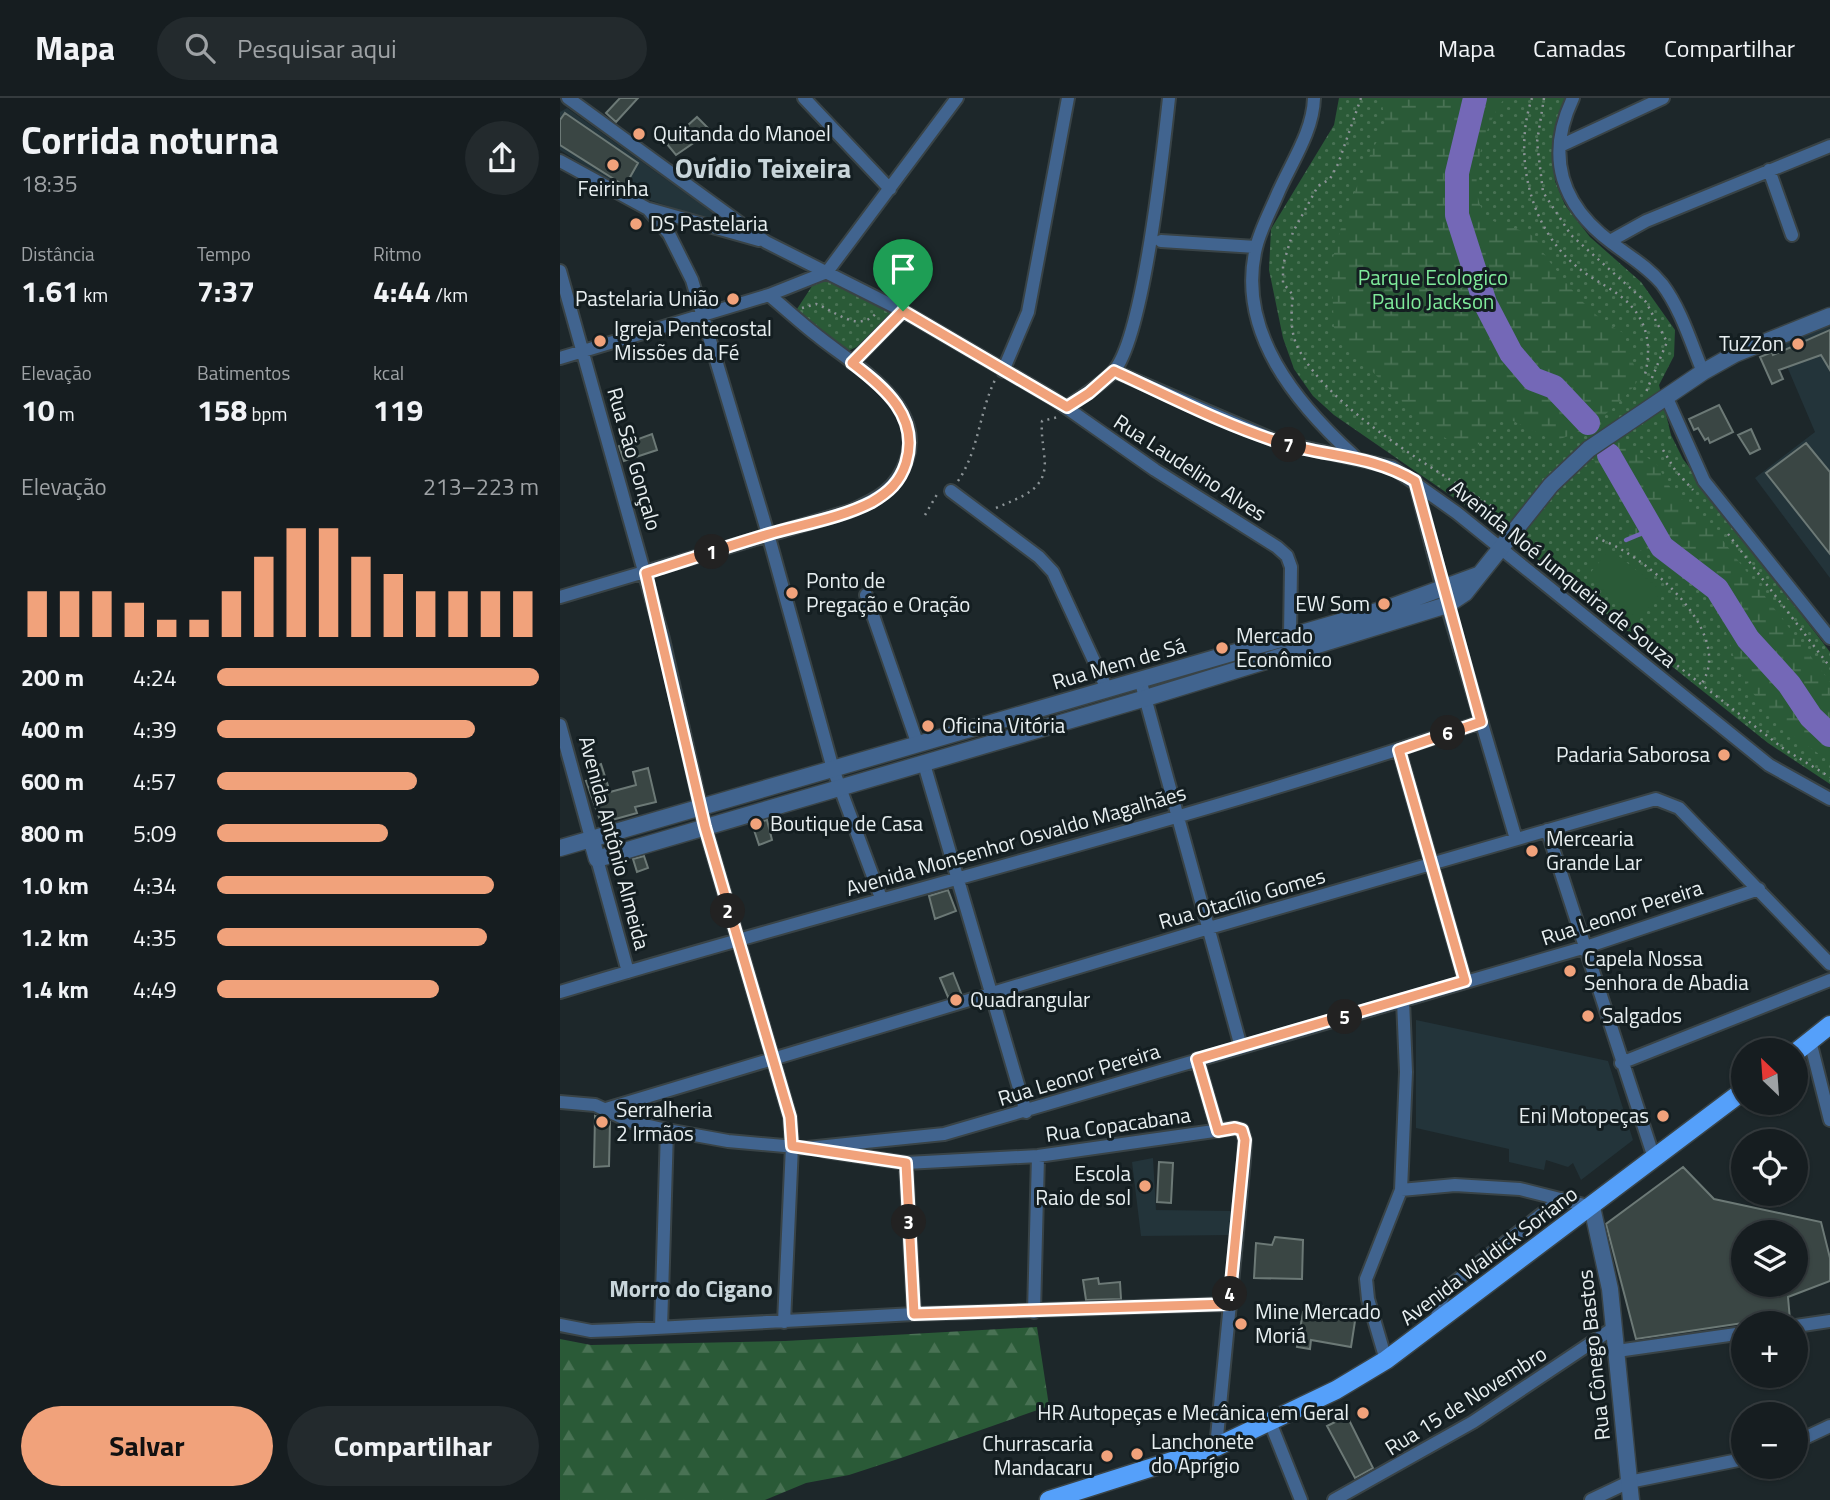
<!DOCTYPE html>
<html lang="pt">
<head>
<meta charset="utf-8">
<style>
  :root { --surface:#161d20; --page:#232a2d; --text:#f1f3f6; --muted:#9ea2a5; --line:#353b3e; --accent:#f1a27b }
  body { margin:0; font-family:"Titillium Web",sans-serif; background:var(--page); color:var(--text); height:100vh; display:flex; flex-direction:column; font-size:26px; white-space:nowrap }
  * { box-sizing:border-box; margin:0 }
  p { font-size:23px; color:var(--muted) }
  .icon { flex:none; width:38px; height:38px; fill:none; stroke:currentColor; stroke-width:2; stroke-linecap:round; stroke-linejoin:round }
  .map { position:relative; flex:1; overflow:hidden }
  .panel { display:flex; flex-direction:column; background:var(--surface); width:560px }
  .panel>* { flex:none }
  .needle { width:46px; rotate:335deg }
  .buttons { position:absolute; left:1171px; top:940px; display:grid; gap:14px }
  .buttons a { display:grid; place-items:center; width:77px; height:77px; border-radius:50%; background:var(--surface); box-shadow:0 2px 5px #0004,0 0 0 2px var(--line); font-size:35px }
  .pin { position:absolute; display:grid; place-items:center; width:60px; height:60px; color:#fff; margin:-72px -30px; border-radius:50% 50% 50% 0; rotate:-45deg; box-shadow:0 0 7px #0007 }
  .pin .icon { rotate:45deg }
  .km { position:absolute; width:35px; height:35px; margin:-18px; border-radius:50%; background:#222; color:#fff; font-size:19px; line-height:35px; text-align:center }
  .round { display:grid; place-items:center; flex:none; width:74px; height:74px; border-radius:37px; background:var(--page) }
  .headline { display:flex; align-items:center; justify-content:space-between; height:119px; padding:0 21px }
  h1 { font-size:38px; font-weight:700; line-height:52px }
  .stats { display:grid; grid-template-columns:repeat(3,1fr); gap:10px; height:119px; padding:7px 21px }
  .stats div { display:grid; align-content:center }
  .stats b { font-size:30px; font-weight:700 }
  .stats small { font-size:19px; font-weight:400 }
  .stats p { font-size:19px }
  .chart { height:196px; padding:14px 21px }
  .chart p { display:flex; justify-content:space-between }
  .chart svg { width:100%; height:126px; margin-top:7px; stroke:var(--accent); stroke-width:6 }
  .action { display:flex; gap:14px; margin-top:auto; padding:14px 21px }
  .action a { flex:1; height:80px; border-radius:42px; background:var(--accent); color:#111; font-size:28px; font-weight:700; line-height:80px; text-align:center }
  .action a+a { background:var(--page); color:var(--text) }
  ul { padding:0 21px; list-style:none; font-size:23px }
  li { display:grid; grid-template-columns:112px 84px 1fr; align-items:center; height:52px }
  li i { height:18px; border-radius:9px; background:var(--accent) }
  header { display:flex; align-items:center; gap:42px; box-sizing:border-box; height:98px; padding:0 35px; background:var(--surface); border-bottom:2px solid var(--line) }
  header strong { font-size:33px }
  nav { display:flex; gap:38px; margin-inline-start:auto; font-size:24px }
  .search { width:490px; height:63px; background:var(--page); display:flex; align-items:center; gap:18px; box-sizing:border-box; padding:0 24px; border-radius:38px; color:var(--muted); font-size:26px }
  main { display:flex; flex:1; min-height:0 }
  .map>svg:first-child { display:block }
</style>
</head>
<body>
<header>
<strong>Mapa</strong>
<div class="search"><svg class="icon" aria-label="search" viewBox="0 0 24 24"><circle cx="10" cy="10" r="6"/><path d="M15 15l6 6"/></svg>Pesquisar aqui</div>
<nav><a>Mapa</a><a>Camadas</a><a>Compartilhar</a></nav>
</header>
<main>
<section class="panel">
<div class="headline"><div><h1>Corrida noturna</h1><p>18:35</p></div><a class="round"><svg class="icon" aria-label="share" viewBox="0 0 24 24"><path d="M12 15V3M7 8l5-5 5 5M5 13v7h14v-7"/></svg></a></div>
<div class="stats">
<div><p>Distância</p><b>1.61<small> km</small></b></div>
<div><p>Tempo</p><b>7:37</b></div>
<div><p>Ritmo</p><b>4:44<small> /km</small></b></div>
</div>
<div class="stats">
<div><p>Elevação</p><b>10<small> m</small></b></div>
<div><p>Batimentos</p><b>158<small> bpm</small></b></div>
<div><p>kcal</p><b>119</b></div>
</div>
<div class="chart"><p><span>Elevação</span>213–223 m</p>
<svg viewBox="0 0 160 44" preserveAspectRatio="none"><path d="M5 44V28M15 44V28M25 44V28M35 44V32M45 44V38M55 44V38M65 44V28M75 44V16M85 44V6M95 44V6M105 44V16M115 44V22M125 44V28M135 44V28M145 44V28M155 44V28"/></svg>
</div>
<ul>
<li><b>200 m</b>4:24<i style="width:100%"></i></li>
<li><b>400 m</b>4:39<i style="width:80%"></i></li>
<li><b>600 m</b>4:57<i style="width:62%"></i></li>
<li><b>800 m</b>5:09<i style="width:53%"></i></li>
<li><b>1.0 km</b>4:34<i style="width:86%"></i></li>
<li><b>1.2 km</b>4:35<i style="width:84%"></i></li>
<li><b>1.4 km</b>4:49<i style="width:69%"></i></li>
</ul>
<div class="action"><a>Salvar</a><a>Compartilhar</a></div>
</section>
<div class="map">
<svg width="1270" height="1402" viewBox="0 0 1270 1402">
  <defs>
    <pattern id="grass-dots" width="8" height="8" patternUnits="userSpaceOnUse" patternTransform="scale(1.75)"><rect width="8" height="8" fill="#2a5a37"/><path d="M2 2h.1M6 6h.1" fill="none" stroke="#497254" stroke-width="1.8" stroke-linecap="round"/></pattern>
    <pattern id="forest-firs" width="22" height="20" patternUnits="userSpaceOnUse" patternTransform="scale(1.75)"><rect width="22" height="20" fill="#2a5a37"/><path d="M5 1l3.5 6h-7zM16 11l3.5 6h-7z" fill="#497254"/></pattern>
    <pattern id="wetland-marsh" width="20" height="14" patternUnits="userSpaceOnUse" patternTransform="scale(1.75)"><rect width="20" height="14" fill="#2a5a37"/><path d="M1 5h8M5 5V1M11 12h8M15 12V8" fill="none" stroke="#497254"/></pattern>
  </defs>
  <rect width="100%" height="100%" fill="#1d272a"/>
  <path fill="#23343a" d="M7 10 168 126V129L67 94 0 52V14Z
    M1270 227V480L1195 380 1255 334 1217 245Z
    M856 922 1048 963 1073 1042 1021 1082 1013 1065 1008 1069 986 1062 984 1072 949 1064V1051L856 1030Z
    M593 1060 596 1112 671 1113V1137L581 1138 572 1064Z"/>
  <path fill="url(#grass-dots)" d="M779 0H1006L993 39 995 83 1005 107 1030 139 1081 184 1115 232 1114 258 1099 287 1111 337 1123 361 1270 554V686L1208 645 942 433 774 317 753 298 734 271 723 240 709 172 711 131 774 27Z
    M262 179 334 215 303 246 288 253 275 246 237 211 256 182Z"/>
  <path fill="url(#forest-firs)" d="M477 1229 489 1308 341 1360 289 1377 246 1385 205 1402H0V1241L31 1247 225 1243Z"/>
  <path fill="url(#wetland-marsh)" d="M821 0H945C925 23 901 98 930 121 942 130 965 130 975 140 981 147 983 157 989 163 1010 189 1032 220 1062 234L1079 281C1059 310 1027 333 994 343L941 317 911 356 866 328 800 261 774 230 771 167 783 122 813 50 826 29Z
    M1056 341 1096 365 1113 394 1149 424 1270 584V663C1234 641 1198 611 1179 572 1167 546 1165 516 1147 492 1131 469 1093 457 1068 448L1062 440 1071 429 1072 408 1040 375 1032 358Z"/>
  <path fill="#2a5a37" d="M1050 451 1102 493 1079 521 1027 479Z"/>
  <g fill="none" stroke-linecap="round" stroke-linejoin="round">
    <path stroke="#7468b7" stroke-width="4.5" d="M1066 442 1090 432"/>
    <path stroke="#7468b7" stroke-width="24" d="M915 0 897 75V117L925 205 951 255 973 281 994 289 1028 325
      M1049 357 1102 449 1157 491 1188 541 1229 586 1251 619 1270 637"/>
  </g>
  <path fill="#3a4644" stroke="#6c7976" stroke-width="2" fill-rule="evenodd" d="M60 0H78L56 24 46 15Z
    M5 15 78 65 65 88 0 47V22Z
    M137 19 151 33 116 57 107 46Z
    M1270 232V272L1261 257 1219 272 1223 281 1212 286 1200 259 1212 254 1213 257Z
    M1159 307 1173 334 1150 345 1148 340 1145 342 1138 330 1134 332 1129 321Z
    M1191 331 1200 351 1190 356 1178 337Z
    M92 336 97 352 64 363 59 348Z
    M1246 345 1270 374V456L1206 375Z
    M41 666 50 694 76 687 73 674 88 670 96 704 75 709 77 715 41 725 26 683 32 681 28 671Z
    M207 722 212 742 199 747 192 726Z
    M84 758 88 770 77 774 73 761Z
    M388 792 396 813 375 821 369 798Z
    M393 875 401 895 388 899 380 880Z
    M35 1018 50 1024 49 1068 34 1069Z
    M599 1064 613 1065 611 1105 597 1104Z
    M1123 1069 1154 1101 1261 1124 1270 1160V1183L1228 1199 1230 1222 1183 1225 1076 1241 1046 1126ZM1183 1134H1236V1186H1183Z
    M715 1139 743 1142 742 1181 694 1180 696 1145 712 1147Z
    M538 1180 539 1186 560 1184 561 1201 526 1202 523 1182Z
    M759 1208 785 1212 783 1221 795 1223 791 1249 751 1242 750 1251 737 1249 743 1214 758 1216Z
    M787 1318 813 1370 795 1380 767 1328Z"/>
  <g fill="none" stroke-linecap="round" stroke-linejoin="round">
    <g stroke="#394346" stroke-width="16">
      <path id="minor" d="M8 0 206 144 343 213 494 301 595 372 717 449 727 458 731 469 730 538
        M244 0 330 91
        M754 0C753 34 731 65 718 95 711 112 700 132 696 150 676 234 737 306 794 358
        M1013 0C985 59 1001 107 1052 145 1069 158 1088 169 1102 186 1121 211 1131 245 1143 274
        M1000 48 1103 0
        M0 63 88 111 109 136 132 182 208 436 273 671 321 800
        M1209 72 1232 137
        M89 111 199 142
        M601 143 696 149
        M1050 143 1086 123 1270 48
        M0 173 103 541 145 729 230 1019 232 1048 224 1224
        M0 260 209 197 267 174 397 0
        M292 265 343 213
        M443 273 468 214 508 0
        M554 273 719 344 832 369 897 415 1209 667 1270 701
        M1106 298 1144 383 1270 540
        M507 309C523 297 540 288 554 273 584 237 603 54 609 0
        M855 383 887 507 956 741
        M391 393 479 459 493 474 547 591
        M306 497 358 647
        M0 499 290 413C318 401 337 391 347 361 365 306 295 268 259 239 242 226 226 211 209 197
        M580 581 681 949
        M0 627 31 740
        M839 652 905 883
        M364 666 466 1014
        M987 732 1094 1060
        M37 761 68 874
        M0 894C306 801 618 727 921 624
        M1250 943 1270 1022
        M637 961 658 1033
        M1061 965 1270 882
        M0 1004 35 1007 72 1024 107 1032 168 1043 247 1050 384 1036 1026 849 1199 791
        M46 1011 649 830 1096 701 1119 710 1270 866
        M265 1053 346 1065 478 1058 675 1030 682 1032 685 1042 684 1062 656 1349
        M346 1065 354 1216
        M841 1092 895 1087 960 1091 1032 1109
        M474 1214 478 1058
        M0 1227 31 1233 59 1232 354 1216 669 1206
        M875 1228 880 1205 887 1190 1001 1101
        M1236 1228 1270 1223
        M101 1230 107 1032
        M1057 1253 1183 1235
        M826 1262 808 1201 806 1181 841 1092 846 974 843 902
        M710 1324 741 1402
        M1236 1344 1270 1328
        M774 1402 913 1324 1055 1229
        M1031 1402 1069 1384 1183 1361"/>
    </g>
    <g stroke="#394346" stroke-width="19">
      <path id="tertiary" d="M31 740 37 761 586 600 887 507 905 495 991 387 1029 351 1143 274 1175 256 1270 218
        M0 750 831 509 918 477
        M1032 1109 1050 1191 1071 1402"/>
    </g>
    <g stroke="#394346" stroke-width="21">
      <path id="primary" d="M1236 954 1270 927
        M489 1402 656 1349 776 1292 826 1262 1183 993"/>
    </g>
    <path stroke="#8b9396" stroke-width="2.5" stroke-dasharray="2 5" stroke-linecap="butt" d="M801 0 778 66 770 81 758 88 733 134 723 167V185L733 197C731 214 730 235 738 250 770 312 875 371 933 409
      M972 0C953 56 969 129 1016 168 1033 183 1058 192 1072 209 1090 229 1091 256 1084 280
      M984 0 977 44 983 94 1011 137 1086 204 1107 244 1086 294
      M242 210 256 206C276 213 299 237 318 213
      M1103 352 1115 372 1133 392
      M398 383C419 352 419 315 435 282
      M436 410C462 398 490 392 484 356 483 344 481 335 482 323L498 319
      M365 417 379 393
      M1168 436 1270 569
      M1036 440C1080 453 1176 532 1142 585
      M1000 468 1050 515 1224 651 1270 679"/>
    <use href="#minor" stroke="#41648f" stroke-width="12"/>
    <use href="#tertiary" stroke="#41648f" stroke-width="16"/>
    <use href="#primary" stroke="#55a0fa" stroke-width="18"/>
  </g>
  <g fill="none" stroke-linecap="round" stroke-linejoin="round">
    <g stroke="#fff" stroke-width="14">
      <path id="route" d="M343 213 507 309 529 295 554 273C609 298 664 327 722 345 767 359 813 357 855 383L921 624 839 652 905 883 637 961 658 1033 675 1030 682 1032 685 1042 669 1206 354 1216 346 1065 232 1048 230 1019 145 729 86 475C127 462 168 448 209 436 243 426 281 420 312 404 329 394 340 384 346 365 360 319 325 290 292 265Z"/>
    </g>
    <use href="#route" stroke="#f1a27b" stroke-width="9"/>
  </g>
  <g fill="#f1a27b" stroke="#141e21" stroke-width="2.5">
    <circle cx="79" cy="36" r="7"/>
    <circle cx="53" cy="67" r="7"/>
    <circle cx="76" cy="126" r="7"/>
    <circle cx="173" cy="201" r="7"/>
    <circle cx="40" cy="243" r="7"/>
    <circle cx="1238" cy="246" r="7"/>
    <circle cx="232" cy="495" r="7"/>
    <circle cx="824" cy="506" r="7"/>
    <circle cx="662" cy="550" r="7"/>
    <circle cx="368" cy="628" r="7"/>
    <circle cx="1164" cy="657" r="7"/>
    <circle cx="196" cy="726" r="7"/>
    <circle cx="972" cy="753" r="7"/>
    <circle cx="1010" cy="873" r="7"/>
    <circle cx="396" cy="902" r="7"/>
    <circle cx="1028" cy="918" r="7"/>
    <circle cx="1103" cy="1018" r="7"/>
    <circle cx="42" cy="1024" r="7"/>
    <circle cx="585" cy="1088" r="7"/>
    <circle cx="681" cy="1226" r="7"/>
    <circle cx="803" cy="1315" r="7"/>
    <circle cx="577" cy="1356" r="7"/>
    <circle cx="547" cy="1358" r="7"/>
  </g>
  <g text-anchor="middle" stroke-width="6" stroke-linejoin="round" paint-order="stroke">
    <g font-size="21" fill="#e8eff1" stroke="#141e21" text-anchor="start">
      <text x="93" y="43">Quitanda do Manoel</text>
      <text x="53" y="98" text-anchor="middle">Feirinha</text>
      <text x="90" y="133">DS Pastelaria</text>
      <text x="159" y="208" text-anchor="end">Pastelaria União</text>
      <text x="54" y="238">Igreja Pentecostal<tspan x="54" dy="24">Missões da Fé</tspan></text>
      <text x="1224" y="253" text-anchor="end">TuZZon</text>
      <text x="246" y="490">Ponto de<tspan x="246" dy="24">Pregação e Oração</tspan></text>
      <text x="810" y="513" text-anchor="end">EW Som</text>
      <text x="676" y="545">Mercado<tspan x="676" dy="24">Econômico</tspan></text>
      <text x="382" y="635">Oficina Vitória</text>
      <text x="1150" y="664" text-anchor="end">Padaria Saborosa</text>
      <text x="210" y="733">Boutique de Casa</text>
      <text x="986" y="748">Mercearia<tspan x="986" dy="24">Grande Lar</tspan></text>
      <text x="1024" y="868">Capela Nossa<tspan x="1024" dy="24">Senhora de Abadia</tspan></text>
      <text x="410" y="909">Quadrangular</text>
      <text x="1042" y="925">Salgados</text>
      <text x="56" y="1019">Serralheria<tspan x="56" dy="24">2 Irmãos</tspan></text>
      <text x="1089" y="1025" text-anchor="end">Eni Motopeças</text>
      <text x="571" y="1083" text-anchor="end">Escola<tspan x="571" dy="24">Raio de sol</tspan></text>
      <text x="695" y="1221">Mine Mercado<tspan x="695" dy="24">Moriá</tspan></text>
      <text x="789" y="1322" text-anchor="end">HR Autopeças e Mecânica em Geral</text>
      <text x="591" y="1351">Lanchonete<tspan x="591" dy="24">do Aprígio</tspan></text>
      <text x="533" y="1353" text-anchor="end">Churrascaria<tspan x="533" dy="24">Mandacaru</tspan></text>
    </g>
    <g font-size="21" fill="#7feb9b" stroke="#141e21">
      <text x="873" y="187">Parque Ecologico<tspan x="873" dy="24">Paulo Jackson</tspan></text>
    </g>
    <g font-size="21" fill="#e8eff1" stroke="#141e21">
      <text transform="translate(74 361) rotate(74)" y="7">Rua São Gonçalo</text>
      <text transform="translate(630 370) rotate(33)" y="7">Rua Laudelino Alves</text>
      <text transform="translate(1003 476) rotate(39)" y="7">Avenida Noé Junqueira de Souza</text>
      <text transform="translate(559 566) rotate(-16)" y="7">Rua Mem de Sá</text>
      <text transform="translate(456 743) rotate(-16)" y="7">Avenida Monsenhor Osvaldo Magalhães</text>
      <text transform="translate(54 745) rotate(75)" y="7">Avenida Antônio Almeida</text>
      <text transform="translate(682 801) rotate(-16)" y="7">Rua Otacílio Gomes</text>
      <text transform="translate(1062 815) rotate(-18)" y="7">Rua Leonor Pereira</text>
      <text transform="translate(519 977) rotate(-17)" y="7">Rua Leonor Pereira</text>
      <text transform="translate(558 1027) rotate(-8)" y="7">Rua Copacabana</text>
      <text transform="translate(929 1158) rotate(-37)" y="7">Avenida Waldick Soriano</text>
      <text transform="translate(1034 1257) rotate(-96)" y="7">Rua Cônego Bastos</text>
      <text transform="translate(906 1303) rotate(-32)" y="7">Rua 15 de Novembro</text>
    </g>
    <g font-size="23" font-weight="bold" fill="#c8d5da" stroke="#141e21">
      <text x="131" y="1199">Morro do Cigano</text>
    </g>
    <g font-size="28" font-weight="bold" fill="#c8d5da" stroke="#141e21">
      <text x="203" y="80">Ovídio Teixeira</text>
    </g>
  </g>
</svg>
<div class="buttons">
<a><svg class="needle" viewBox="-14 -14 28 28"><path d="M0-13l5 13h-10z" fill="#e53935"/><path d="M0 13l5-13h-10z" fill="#9ea2a5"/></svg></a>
<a><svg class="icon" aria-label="locate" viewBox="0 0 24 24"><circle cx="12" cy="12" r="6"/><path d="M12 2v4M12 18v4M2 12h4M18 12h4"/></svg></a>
<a><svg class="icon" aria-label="layers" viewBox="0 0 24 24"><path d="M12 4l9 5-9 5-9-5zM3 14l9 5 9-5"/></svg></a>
<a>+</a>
<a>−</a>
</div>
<div class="pin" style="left:343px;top:213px;background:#1e9e55"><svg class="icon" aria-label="arrive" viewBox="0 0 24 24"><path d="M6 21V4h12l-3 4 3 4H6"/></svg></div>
<b class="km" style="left:152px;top:454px">1</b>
<b class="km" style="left:168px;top:813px">2</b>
<b class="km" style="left:349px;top:1124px">3</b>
<b class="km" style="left:670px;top:1196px">4</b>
<b class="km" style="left:785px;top:919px">5</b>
<b class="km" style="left:888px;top:635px">6</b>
<b class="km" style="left:729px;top:347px">7</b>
</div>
</main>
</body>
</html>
